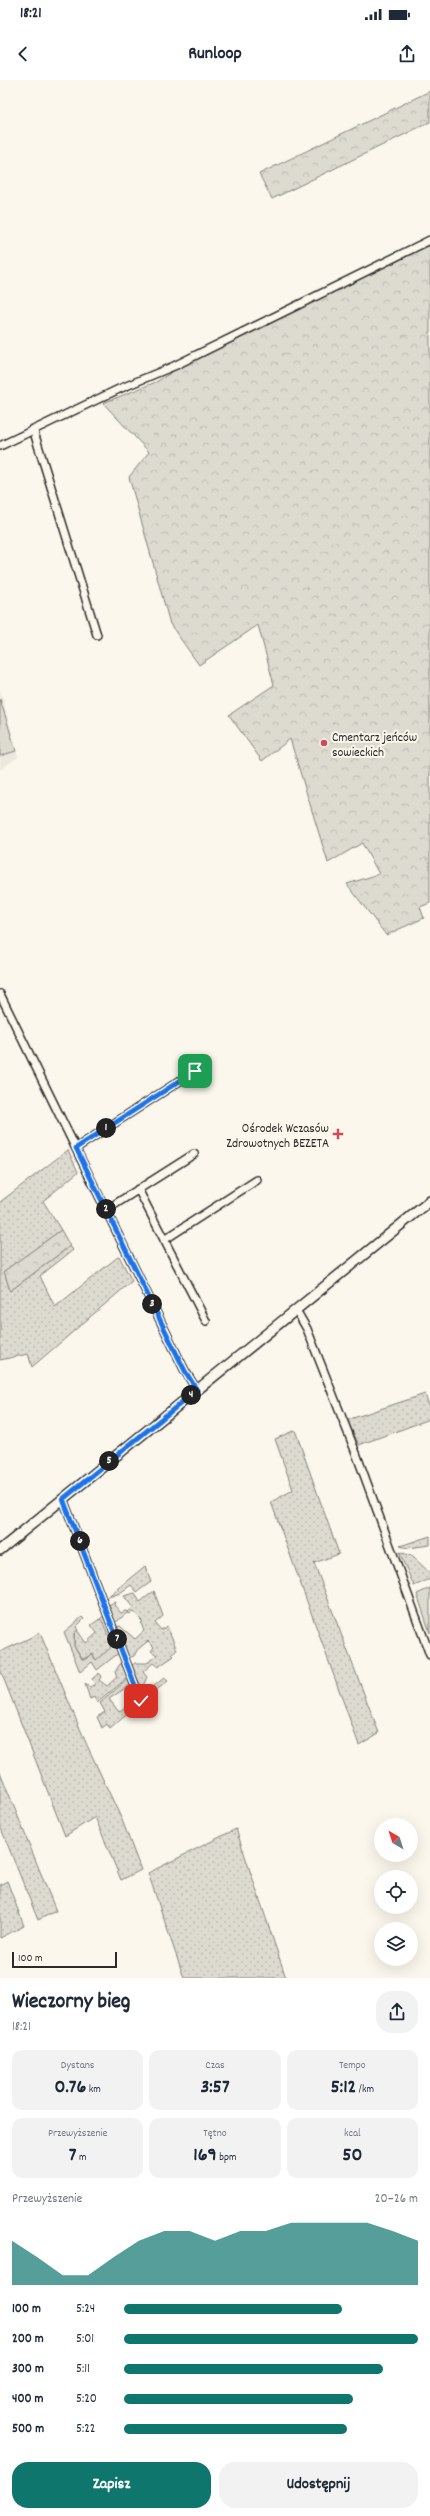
<!DOCTYPE html>
<html lang="pl">
<head>
<meta charset="utf-8">
<style>
  :root { --surface:#fff; --page:#f2f2f3; --text:#1f2937; --muted:#747a83; --accent:#0f766e }
  body { margin:0; font-family:Dekko,sans-serif; background:var(--page); color:var(--text); height:100vh; display:flex; flex-direction:column; font-size:15px; white-space:nowrap }
  * { box-sizing:border-box; margin:0 }
  p { font-size:13px; color:var(--muted) }
  .icon { flex:none; width:22px; height:22px; fill:none; stroke:currentColor; stroke-width:2; stroke-linecap:round; stroke-linejoin:round }
  .map { position:relative; height:1898px; overflow:hidden }
  .sheet { display:flex; flex-direction:column; background:var(--surface); flex:1 }
  .sheet>* { flex:none }
  .needle { width:26px; rotate:321deg }
  .fabs { position:absolute; left:374px; top:1738px; display:grid; gap:8px }
  .fabs a { display:grid; place-items:center; width:44px; height:44px; border-radius:50%; background:var(--surface); box-shadow:0 4px 16px #0002; font-size:20px }
  .scale { position:absolute; left:12px; bottom:10px; width:105px; box-sizing:border-box; padding-left:4px; border:2px solid #2b2b2b; border-top:0; font-size:11px; line-height:14px; white-space:nowrap; color:#2b2b2b; -webkit-text-stroke:3px #fbf7ec; paint-order:stroke }
  .pin { position:absolute; display:grid; place-items:center; width:34px; height:34px; color:#fff; margin:-17px; border-radius:8px; box-shadow:0 2px 6px #0006 }
  .km { position:absolute; width:20px; height:20px; margin:-10px; border-radius:50%; background:#222; color:#fff; font-size:11px; line-height:20px; text-align:center }
  .round { display:grid; place-items:center; flex:none; width:42px; height:42px; border-radius:16px; background:var(--page) }
  .headline { display:flex; align-items:center; justify-content:space-between; height:68px; padding:0 12px }
  h1 { font-size:22px; font-weight:700; line-height:30px }
  .stats { display:grid; grid-template-columns:repeat(3,1fr); gap:6px; height:68px; padding:4px 12px }
  .stats div { display:grid; align-content:center; border-radius:10px; background:var(--page); text-align:center }
  .stats b { font-size:20px; font-weight:700 }
  .stats small { font-size:11px; font-weight:400 }
  .stats p { font-size:11px }
  .chart { height:112px; padding:8px 12px }
  .chart p { display:flex; justify-content:space-between }
  .chart svg { width:100%; height:72px; margin-top:4px; fill:var(--accent); opacity:.7 }
  .button { display:flex; gap:8px; margin-top:auto; padding:8px 12px }
  .button a { flex:1; height:46px; border-radius:16px; background:var(--accent); color:#fff; font-size:16px; font-weight:700; line-height:46px; text-align:center }
  .button a+a { background:var(--page); color:var(--text) }
  ul { padding:0 12px; list-style:none; font-size:13px }
  li { display:grid; grid-template-columns:64px 48px 1fr; align-items:center; height:30px }
  li i { height:10px; border-radius:5px; background:var(--accent) }
  .status { display:flex; justify-content:space-between; align-items:center; height:28px; padding:0 20px; background:var(--surface); direction:ltr }
  .status svg { height:11px; fill:currentColor }
  header { display:flex; justify-content:space-between; align-items:center; height:52px; padding:0 12px; background:var(--surface); font-size:18px; font-weight:700 }
  .map>svg:first-child { display:block }
</style>
</head>
<body>
<div class="status"><b>18:21</b><svg viewBox="0 0 49 12"><path d="M0 12V9h3v3zM5 12V6h3v6zM10 12V3h3v9zM15 12V0h3v12zM26 1h20v11H26zM47 4h2v5h-2z"/></svg></div>
<header><svg class="icon" aria-label="back" viewBox="0 0 24 24"><path d="M15 5l-7 7 7 7"/></svg>Runloop<svg class="icon" aria-label="share" viewBox="0 0 24 24"><path d="M12 15V3M7 8l5-5 5 5M5 13v7h14v-7"/></svg></header>
<div class="map">
<svg width="430" height="1898" viewBox="0 0 430 1898">
  <defs>
    <pattern id="grass-dots" width="8" height="8" patternUnits="userSpaceOnUse"><rect width="8" height="8" fill="#dddad0"/><path d="M2 2h.1M6 6h.1" fill="none" stroke="#bebbb3" stroke-width="1.8" stroke-linecap="round"/></pattern>
    <pattern id="forest-crowns" width="20" height="18" patternUnits="userSpaceOnUse"><rect width="20" height="18" fill="#dddad0"/><path d="M2 6a3 3 0 1 1 6 0M12 15a3 3 0 1 1 6 0" fill="none" stroke="#bebbb3"/></pattern>
  </defs>
  <rect width="100%" height="100%" fill="#fbf7ec"/>
  <filter id="ink" filterUnits="userSpaceOnUse"><feTurbulence type="fractalNoise" baseFrequency=".025" numOctaves="2"/><feDisplacementMap in="SourceGraphic" scale="8" xChannelSelector="R" yChannelSelector="G"/><feConvolveMatrix kernelMatrix="1 2 1 2 8 2 1 2 1" color-interpolation-filters="sRGB"/></filter>
  <g filter="url(#ink)">
    <path fill="#ebe8de" d="M0 609 18 677 0 690Z"/>
    <path fill="url(#grass-dots)" stroke="#84827e" d="M68 1070 78 1092 43 1121 61 1150 5 1191 10 1211 70 1166 73 1170 40 1196 55 1227 119 1176 132 1201 32 1287 28 1274 0 1280V1122Z
      M425 1314 430 1328V1339L359 1365 347 1340Z
      M295 1350 339 1474 314 1483 379 1653 359 1665 271 1422 293 1410 275 1359Z
      M430 1456V1465L408 1468 400 1466Z
      M399 1472 412 1476 430 1493V1499L414 1506Z
      M145 1486 151 1502 137 1512 131 1505 120 1513 106 1518Z
      M154 1511 163 1536 155 1543 161 1550 167 1546 177 1570 172 1574 174 1576 158 1587 153 1583 143 1592 147 1597 142 1608 131 1586 135 1583H147L157 1575 151 1571 154 1567 148 1561 137 1570 134 1576 128 1578 117 1547 120 1546 135 1559 144 1551 141 1543 143 1542 133 1532 129 1534 128 1532 133 1528 124 1516 135 1513 140 1522Z
      M100 1539C107 1544 115 1564 109 1571 106 1575 100 1577 96 1581L93 1574 83 1579 74 1566V1553L77 1550 86 1563 97 1553 91 1545Z
      M40 1553 86 1663 122 1740 141 1790 121 1800 95 1737 65 1756 0 1589V1572Z
      M120 1584H123L127 1593 126 1599 97 1623 94 1617 90 1619 85 1604 90 1607 95 1604 92 1599 99 1593 101 1597 99 1600 107 1606 117 1597 115 1592Z
      M164 1598 168 1601 144 1620 145 1613Z
      M128 1599 130 1605 109 1619 119 1632 132 1621 128 1616 132 1609 134 1610 139 1624 110 1649 107 1644 102 1648 97 1637 105 1632 100 1623Z
      M0 1692 56 1831 38 1840 0 1746Z
      M236 1749 286 1898H184L148 1793Z
      M7 1801 24 1846 0 1858V1805Z"/>
    <path fill="url(#forest-crowns)" stroke="#84827e" d="M430 11V42L272 119 259 94Z
      M430 165V823L420 827 424 838 386 855 347 804 379 794 362 763 328 783 290 659 262 681 229 635 274 605 258 545 199 585 170 544 129 397 149 372 103 323 156 302 188 282Z
      M61 1150 70 1166 10 1211 4 1191Z"/>
    <path fill="#dddad0" stroke="#84827e" d="M0 619 16 671 0 676Z
      M430 1508V1553L417 1514Z
      M115 1522 114 1525 121 1533 125 1531 128 1532 115 1543 108 1525Z
      M106 1534 120 1572 97 1590 92 1582 80 1592 64 1552 82 1537 84 1539 76 1547 78 1550 74 1553V1566L82 1579H86L91 1574 96 1580C111 1566 116 1571 106 1550 103 1545 105 1543 100 1539Z"/>
    <g fill="none" stroke-linecap="round" stroke-linejoin="round">
      <g stroke="#2b2b2b" stroke-width="10">
        <path id="minor" d="M33 349 97 555
          M0 366 119 309 174 286 430 160
          M0 914 185 1291 197 1310
          M76 1068 195 991
          M138 1109 206 1241
          M106 1130 194 1074
          M164 1160 257 1100
          M296 1230 307 1249 356 1373 430 1575
          M63 1419 141 1621"/>
      </g>
      <g stroke="#2b2b2b" stroke-width="12">
        <path id="major" d="M0 1470 430 1121"/>
      </g>
      <use href="#minor" stroke="#fbf7ec" stroke-width="7"/>
      <use href="#major" stroke="#fbf7ec" stroke-width="9"/>
    </g>
  </g>
  <g fill="none" stroke-linecap="round" stroke-linejoin="round" filter="url(#ink)">
    <g stroke="#fff" stroke-width="8">
      <path id="route" d="M141 1621 63 1419 197 1310 185 1291 76 1068 195 991"/>
    </g>
    <use href="#route" stroke="#1a73e8" stroke-width="5"/>
  </g>
  <g fill="#d1495b" stroke="#fbf7ec" stroke-width="1.5">
    <circle cx="324" cy="663" r="4"/>
    <path d="M336 1048h4v4h4v4h-4v4h-4v-4h-4v-4h4z"/>
  </g>
  <g text-anchor="middle" stroke-width="4" stroke-linejoin="round" paint-order="stroke">
    <g font-size="13" fill="#2b2b2b" stroke="#fbf7ec" text-anchor="start">
      <text x="332" y="661">Cmentarz jeńców<tspan x="332" dy="15">sowieckich</tspan></text>
      <text x="329" y="1052" text-anchor="end">Ośrodek Wczasów<tspan x="329" dy="15">Zdrowotnych BEZETA</tspan></text>
    </g>
  </g>
</svg>
<div class="fabs">
<a><svg class="needle" viewBox="-14 -14 28 28"><path d="M0-13l5 13h-10z" fill="#e53935"/><path d="M0 13l5-13h-10z" fill="#747a83"/></svg></a>
<a><svg class="icon" aria-label="locate" viewBox="0 0 24 24"><circle cx="12" cy="12" r="6"/><path d="M12 2v4M12 18v4M2 12h4M18 12h4"/></svg></a>
<a><svg class="icon" aria-label="layers" viewBox="0 0 24 24"><path d="M12 4l9 5-9 5-9-5zM3 14l9 5 9-5"/></svg></a>
</div>
<div class="scale">100 m</div>
<div class="pin" style="left:195px;top:991px;background:#1e9e55"><svg class="icon" aria-label="arrive" viewBox="0 0 24 24"><path d="M6 21V4h12l-3 4 3 4H6"/></svg></div>
<div class="pin" style="left:141px;top:1621px;background:#d93025"><svg class="icon" aria-label="check" viewBox="0 0 24 24"><path d="M5 12l5 5 9-10"/></svg></div>
<b class="km" style="left:106px;top:1048px">1</b>
<b class="km" style="left:106px;top:1129px">2</b>
<b class="km" style="left:152px;top:1224px">3</b>
<b class="km" style="left:191px;top:1315px">4</b>
<b class="km" style="left:109px;top:1381px">5</b>
<b class="km" style="left:80px;top:1461px">6</b>
<b class="km" style="left:117px;top:1559px">7</b>
</div>
<section class="sheet">
<div class="headline"><div><h1>Wieczorny bieg</h1><p>18:21</p></div><a class="round"><svg class="icon" aria-label="share" viewBox="0 0 24 24"><path d="M12 15V3M7 8l5-5 5 5M5 13v7h14v-7"/></svg></a></div>
<div class="stats">
<div><p>Dystans</p><b>0.76<small> km</small></b></div>
<div><p>Czas</p><b>3:57</b></div>
<div><p>Tempo</p><b>5:12<small> /km</small></b></div>
</div>
<div class="stats">
<div><p>Przewyższenie</p><b>7<small> m</small></b></div>
<div><p>Tętno</p><b>169<small> bpm</small></b></div>
<div><p>kcal</p><b>50</b></div>
</div>
<div class="chart"><p><span>Przewyższenie</span>20–26 m</p>
<svg viewBox="0 0 160 44" preserveAspectRatio="none"><path d="M0 44V17L10 27L20 38L30 38L40 27L50 17L60 11L70 11L80 17L90 11L100 11L110 6L120 6L130 6L140 6L150 11L160 17V44z"/></svg>
</div>
<ul>
<li><b>100 m</b>5:24<i style="width:74%"></i></li>
<li><b>200 m</b>5:01<i style="width:100%"></i></li>
<li><b>300 m</b>5:11<i style="width:88%"></i></li>
<li><b>400 m</b>5:20<i style="width:78%"></i></li>
<li><b>500 m</b>5:22<i style="width:76%"></i></li>
</ul>
<div class="button"><a>Zapisz</a><a>Udostępnij</a></div>
</section>
</body>
</html>
